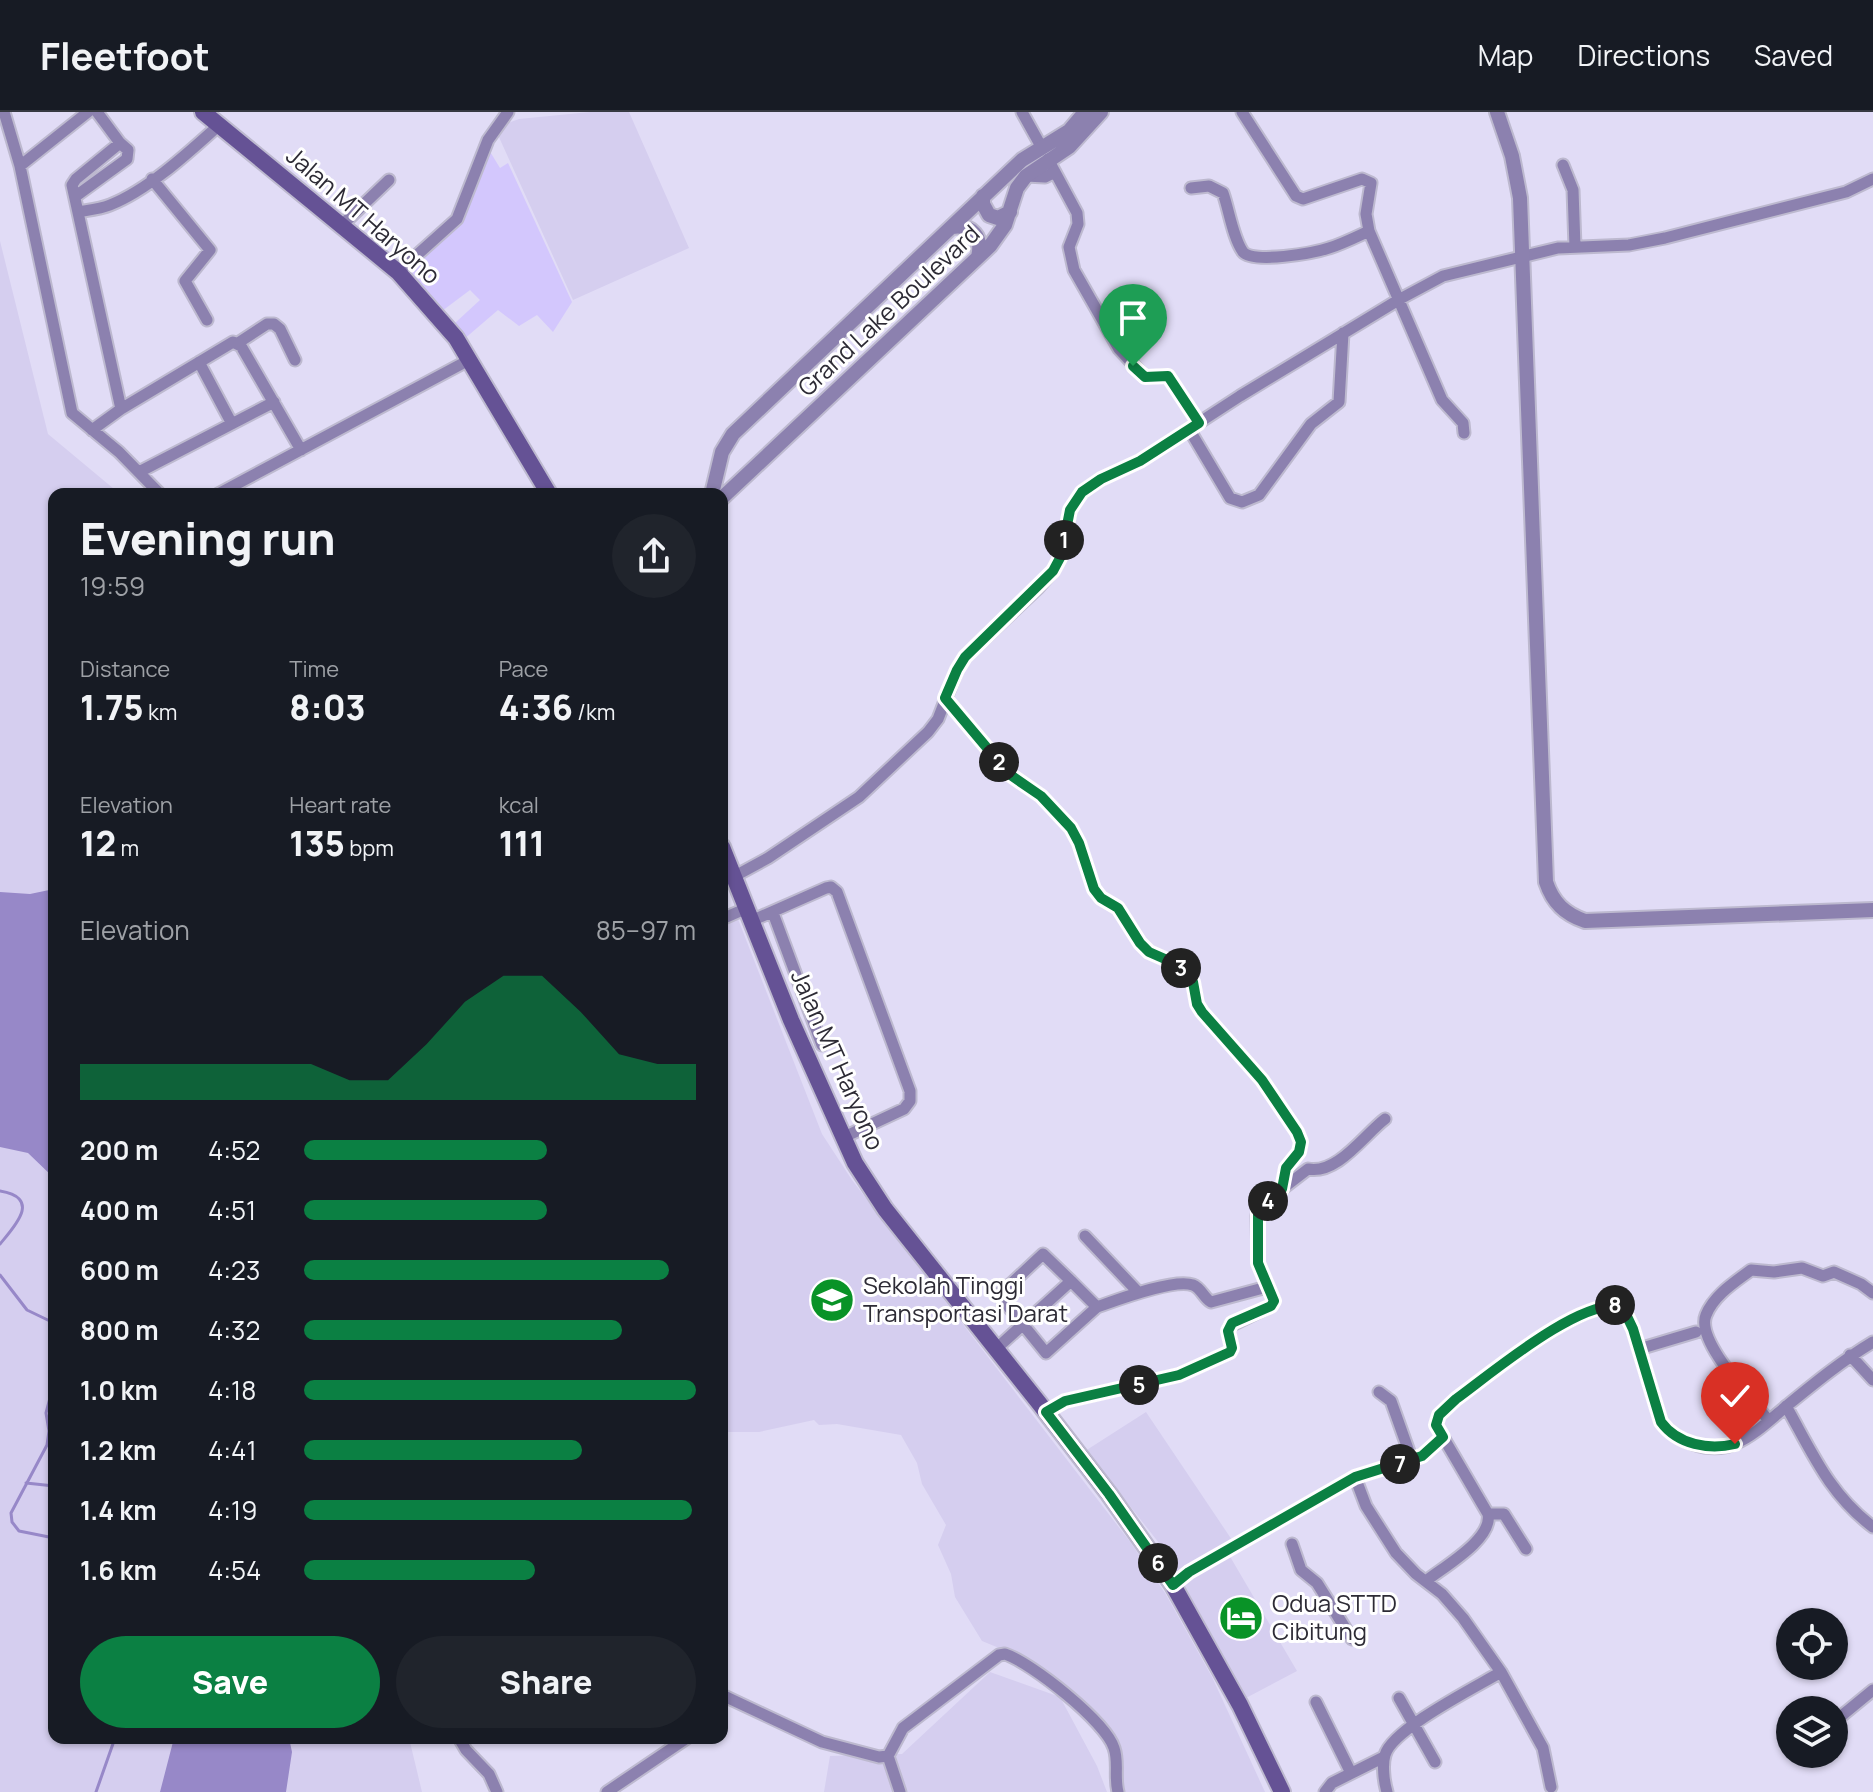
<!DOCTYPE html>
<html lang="en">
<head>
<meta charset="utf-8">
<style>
  :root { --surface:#171b24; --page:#20242c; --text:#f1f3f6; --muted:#9ea1a6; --line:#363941; --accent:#0b8043 }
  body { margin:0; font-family:Manrope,sans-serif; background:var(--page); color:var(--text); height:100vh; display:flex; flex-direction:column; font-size:30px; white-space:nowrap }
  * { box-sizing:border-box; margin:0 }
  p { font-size:26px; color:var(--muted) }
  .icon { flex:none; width:44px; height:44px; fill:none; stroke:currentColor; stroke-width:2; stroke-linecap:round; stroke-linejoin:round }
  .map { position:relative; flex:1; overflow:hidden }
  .panel { position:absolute; left:48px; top:376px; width:680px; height:1256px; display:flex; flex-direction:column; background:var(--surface); border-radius:16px; box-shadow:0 2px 6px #0004 }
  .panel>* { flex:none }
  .fabs { position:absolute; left:1776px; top:1496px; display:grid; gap:16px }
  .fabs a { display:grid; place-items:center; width:72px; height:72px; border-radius:50%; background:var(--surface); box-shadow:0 2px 6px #0004; font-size:40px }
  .pin { position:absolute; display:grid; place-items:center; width:68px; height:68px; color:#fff; margin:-82px -34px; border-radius:50% 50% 50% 0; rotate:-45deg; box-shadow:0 0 8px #0007 }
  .pin .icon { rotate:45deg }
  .km { position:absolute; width:40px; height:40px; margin:-20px; border-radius:50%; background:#222; color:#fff; font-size:22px; line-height:40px; text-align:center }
  .round { display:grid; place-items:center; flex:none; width:84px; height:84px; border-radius:42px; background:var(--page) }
  .headline { display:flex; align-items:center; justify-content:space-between; height:136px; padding:0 32px }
  h1 { font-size:44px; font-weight:800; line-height:60px }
  .stats { display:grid; grid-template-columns:repeat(3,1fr); gap:12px; height:136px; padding:8px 32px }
  .stats div { display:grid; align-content:center }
  .stats b { font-size:34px; font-weight:800 }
  .stats small { font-size:22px; font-weight:400 }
  .stats p { font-size:22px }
  .chart { height:224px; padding:16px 32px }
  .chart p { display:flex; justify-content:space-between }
  .chart svg { width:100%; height:144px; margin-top:8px; fill:var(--accent); opacity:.7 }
  .button { display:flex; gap:16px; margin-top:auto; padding:16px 32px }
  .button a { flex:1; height:92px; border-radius:48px; background:var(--accent); color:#fff; font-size:32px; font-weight:800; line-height:92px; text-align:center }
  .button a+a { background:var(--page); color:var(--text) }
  ul { padding:0 32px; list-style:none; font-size:26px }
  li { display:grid; grid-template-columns:128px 96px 1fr; align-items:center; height:60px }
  li i { height:20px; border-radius:10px; background:var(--accent) }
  header { display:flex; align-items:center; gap:48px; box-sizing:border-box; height:112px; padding:0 40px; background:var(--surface); border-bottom:2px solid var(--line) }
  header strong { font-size:38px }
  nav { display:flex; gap:44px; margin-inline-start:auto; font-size:28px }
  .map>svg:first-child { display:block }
</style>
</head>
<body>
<header>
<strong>Fleetfoot</strong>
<nav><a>Map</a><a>Directions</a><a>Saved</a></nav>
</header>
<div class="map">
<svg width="1873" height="1680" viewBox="0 0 1873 1680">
  <rect width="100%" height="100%" fill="#e1dcf6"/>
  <path fill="#d5ceef" d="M590 0H629L689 136 573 188 498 23 505 12 519 7Z
    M0 129 48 322 120 382H54V1626H409L422 1680H0Z
    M736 802 822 1022 852 1068 1131 1431 1165 1481 1212 1565 1265 1680H1123L1118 1635 1021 1545 982 1529 955 1485 951 1462 938 1433 946 1413 922 1372 917 1351 901 1323 837 1312 819 1313 814 1308 759 1320H722V807Z
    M1146 1300 1234 1431 1225 1436 1297 1559 1244 1587 1179 1463 1159 1431 1122 1384 1082 1341Z
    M990 1560 1060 1585 1097 1654 1107 1680H824L830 1644 902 1642Z"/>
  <path fill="#d3c7fd" d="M489 38 500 56 508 51 572 190 553 220 537 203 519 214 498 198 463 228 455 211 480 188 470 178 442 199 407 159 451 121 471 90Z"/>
  <path fill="#9788c8" d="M54 777V1066L28 1041 0 1035V780L30 782Z
    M174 1626H289L292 1640 286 1680H160Z"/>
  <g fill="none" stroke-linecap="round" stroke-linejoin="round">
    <path stroke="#9788c8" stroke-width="3" d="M0 1079C42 1086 15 1114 0 1132
      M0 1163 27 1198 54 1211
      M54 1271 46 1301 49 1319 47 1333 11 1401 12 1410 19 1419 54 1426
      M26 1371 54 1374
      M96 1680 115 1626"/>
    <g stroke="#bdb9cf" stroke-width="15">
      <path id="minor" d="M4 0 20 54 72 301 119 340 160 382
        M97 0 120 31 76 67 72 73 121 297
        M1022 0 1042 36
        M1242 0 1296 84 1303 87 1362 67 1371 71 1366 102 1369 119 1442 288 1463 311 1464 321
        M1048 47 1077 101 1078 112 1069 135 1074 158 1119 237 1145 265 1168 264 1199 311
        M1563 53 1573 78 1575 135
        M20 54 88 0
        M1026 64 1045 65 1055 60
        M152 67 210 138 185 169 207 208
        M1191 76 1209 74 1223 81C1229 98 1233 126 1243 140 1253 152 1314 141 1329 136 1342 132 1356 125 1369 119
        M76 84 127 47 128 38 120 31
        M78 100C89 98 100 97 110 93 148 78 188 41 218 14
        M342 113 389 68
        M398 160 457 107 488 28 508 0
        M238 231 267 212H274L280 217 295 248
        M199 250 232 312
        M1189 317 1230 386 1242 390 1259 383 1311 312 1339 290 1343 221
        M92 318 121 297 233 230 241 234 301 338
        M139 360 274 290
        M218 382 469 248
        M945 586 1009 662 1041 684 1071 716 1079 731 1094 777 1101 786 1118 796 1140 831 1149 840 1174 851 1187 860 1193 870 1197 892 1202 900 1262 968 1297 1020 1301 1030 1299 1040 1286 1056 1282 1077 1258 1097 1257 1104 1258 1151 1274 1189 1271 1194 1230 1214 1228 1219 1232 1236 1230 1240 1179 1263 1065 1289 1046 1300
        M735 764 768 746 859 685 928 620 938 607 957 558 965 545 1038 476 1053 459 1061 444 1070 398 1082 380 1101 367 1140 349 1240 284 1400 187 1443 164 1558 136 1629 133 1665 126 1846 80 1873 67
        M773 801 822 933
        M722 807 747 796
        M751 809 826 776 831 775 837 780 910 979V989L904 997 842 1026
        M1282 1077 1308 1057C1337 1063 1364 1023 1385 1007
        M1085 1124 1138 1180
        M1071 1169 1043 1142 999 1183 1046 1241 1097 1195
        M997 1236 1071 1169 1097 1195C1117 1188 1174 1166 1193 1173 1201 1176 1204 1186 1211 1190L1267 1175
        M1639 1237 1696 1220
        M1850 1243 1873 1268
        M1379 1280 1391 1289 1412 1348
        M1786 1294C1812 1340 1829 1382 1873 1415
        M1769 1309C1753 1288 1695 1229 1706 1203 1714 1183 1735 1170 1751 1158L1774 1160 1802 1156 1823 1164 1834 1160 1861 1172 1873 1181
        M1355 1365 1366 1394 1396 1441 1416 1462 1442 1482 1463 1506 1501 1560 1543 1636 1551 1675
        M1488 1402H1504L1526 1437
        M1292 1432 1301 1458 1317 1471 1352 1527
        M1426 1469C1445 1454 1493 1427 1488 1402L1436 1313 1439 1303 1456 1287C1488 1264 1587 1181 1623 1196L1633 1217 1661 1310C1676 1330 1710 1342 1734 1332 1754 1324 1772 1306 1789 1292 1816 1270 1843 1248 1873 1230
        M1173 1473 1189 1460 1355 1365 1422 1344 1443 1325
        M722 1583 822 1630 879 1645 888 1644
        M1399 1586 1435 1650
        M1316 1590 1351 1661
        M1834 1610 1873 1578
        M459 1626 466 1638 489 1662 497 1680
        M607 1680 687 1626
        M900 1680 888 1644 903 1616 999 1543 1005 1542C1032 1551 1106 1610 1114 1636 1119 1650 1114 1665 1118 1680
        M1325 1680 1332 1671 1384 1645
        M1387 1680C1384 1670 1382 1653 1385 1643 1392 1617 1476 1575 1501 1560"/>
    </g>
    <g stroke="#bdb9cf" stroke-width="18">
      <path id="tertiary" d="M1497 0 1512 44 1520 86 1546 770C1553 791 1565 802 1585 809L1873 798
        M983 84V92L989 103 998 106 1010 100
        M952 115C972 112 983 125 978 145
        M712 382 722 340 733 322 1022 48 1069 19 1085 0
        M722 386 990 134 1005 113 1017 76 1026 64 1069 35 1101 0"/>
    </g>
    <g stroke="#bdb9cf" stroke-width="20">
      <path id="secondary" d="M203 0 398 160 456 226 549 382
        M722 735 791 908 855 1051 885 1097 1039 1291 1109 1382 1173 1473 1240 1593 1282 1680"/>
    </g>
    <use href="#minor" stroke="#8c81af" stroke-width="11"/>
    <use href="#tertiary" stroke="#8c81af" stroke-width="14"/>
    <use href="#secondary" stroke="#655295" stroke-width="16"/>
  </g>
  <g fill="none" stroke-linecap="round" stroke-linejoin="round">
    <g stroke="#fff" stroke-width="16">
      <path id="route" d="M1133 254 1145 265 1168 264 1199 311 1140 349 1101 367 1082 380 1070 398 1061 444 1053 459 965 545 957 558 945 586 1009 662 1041 684 1071 716 1079 731 1094 777 1101 786 1118 796 1140 831 1149 840 1174 851 1187 860 1193 870 1197 892 1202 900 1262 968 1297 1020 1301 1030 1299 1040 1286 1056 1282 1077 1258 1097V1151L1274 1189 1271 1194 1232 1211 1228 1219 1232 1236 1230 1240 1179 1263 1065 1289 1046 1300 1109 1382 1173 1473 1189 1460 1355 1365 1422 1344 1443 1325 1436 1313 1439 1303 1456 1287C1488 1264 1586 1181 1623 1196L1633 1217 1661 1310C1678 1333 1709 1338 1735 1332"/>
    </g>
    <use href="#route" stroke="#0b8043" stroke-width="10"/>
  </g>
  <defs>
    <g id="university-disc" transform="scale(2.3)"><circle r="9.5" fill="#099327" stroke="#fff"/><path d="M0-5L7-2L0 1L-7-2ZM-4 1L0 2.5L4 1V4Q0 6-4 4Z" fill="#fff"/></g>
    <g id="hotel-disc" transform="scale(2.3)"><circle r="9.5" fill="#099327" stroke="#fff"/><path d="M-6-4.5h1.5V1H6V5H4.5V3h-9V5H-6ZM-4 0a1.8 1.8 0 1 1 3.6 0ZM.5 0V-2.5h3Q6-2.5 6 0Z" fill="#fff"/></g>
  </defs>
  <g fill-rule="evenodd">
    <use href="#university-disc" x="832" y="1188"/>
    <use href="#hotel-disc" x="1241" y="1506"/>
  </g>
  <g text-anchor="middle" stroke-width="6" stroke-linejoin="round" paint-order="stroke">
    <g font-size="24" fill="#2d2b35" stroke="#fff">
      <text transform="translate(363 104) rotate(41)" y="8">Jalan MT Haryono</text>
      <text transform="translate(889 199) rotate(-43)" y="8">Grand Lake Boulevard</text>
      <text transform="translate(837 948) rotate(66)" y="8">Jalan MT Haryono</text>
    </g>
    <g font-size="24" fill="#2d2b35" stroke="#fff" text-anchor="start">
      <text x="863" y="1182">Sekolah Tinggi<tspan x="863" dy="28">Transportasi Darat</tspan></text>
      <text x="1272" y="1500">Odua STTD<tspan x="1272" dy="28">Cibitung</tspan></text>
    </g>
  </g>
</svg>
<div class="fabs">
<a><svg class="icon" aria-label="locate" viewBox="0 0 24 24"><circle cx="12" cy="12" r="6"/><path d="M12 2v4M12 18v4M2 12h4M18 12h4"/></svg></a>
<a><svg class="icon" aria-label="layers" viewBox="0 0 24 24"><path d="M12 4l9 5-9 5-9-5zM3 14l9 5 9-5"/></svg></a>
</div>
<div class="pin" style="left:1133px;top:254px;background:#1e9e55"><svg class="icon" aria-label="arrive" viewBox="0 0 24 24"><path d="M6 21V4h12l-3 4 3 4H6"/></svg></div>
<div class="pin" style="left:1735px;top:1332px;background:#d93025"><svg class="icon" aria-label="check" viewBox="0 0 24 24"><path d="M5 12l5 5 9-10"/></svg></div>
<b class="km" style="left:1064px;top:428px">1</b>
<b class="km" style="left:999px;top:650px">2</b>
<b class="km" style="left:1181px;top:856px">3</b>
<b class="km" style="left:1268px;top:1089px">4</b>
<b class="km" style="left:1139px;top:1273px">5</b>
<b class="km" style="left:1158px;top:1451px">6</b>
<b class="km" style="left:1400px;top:1352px">7</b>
<b class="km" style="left:1615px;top:1193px">8</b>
<section class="panel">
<div class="headline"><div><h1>Evening run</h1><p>19:59</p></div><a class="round"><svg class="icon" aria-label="share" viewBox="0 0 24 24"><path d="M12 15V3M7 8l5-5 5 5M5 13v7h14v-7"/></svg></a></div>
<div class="stats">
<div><p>Distance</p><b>1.75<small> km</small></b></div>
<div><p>Time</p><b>8:03</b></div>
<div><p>Pace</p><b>4:36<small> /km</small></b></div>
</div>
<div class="stats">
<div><p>Elevation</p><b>12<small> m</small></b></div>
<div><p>Heart rate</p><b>135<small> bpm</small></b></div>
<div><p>kcal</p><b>111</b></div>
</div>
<div class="chart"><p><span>Elevation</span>85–97 m</p>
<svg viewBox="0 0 160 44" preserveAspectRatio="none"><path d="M0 44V33L10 33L20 33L30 33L40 33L50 33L60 33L70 38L80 38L90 27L100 14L110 6L120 6L130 17L140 30L150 33L160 33V44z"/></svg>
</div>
<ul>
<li><b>200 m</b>4:52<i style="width:62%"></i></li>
<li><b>400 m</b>4:51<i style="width:62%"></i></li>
<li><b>600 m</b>4:23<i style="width:93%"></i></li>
<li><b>800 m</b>4:32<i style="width:81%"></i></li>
<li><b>1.0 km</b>4:18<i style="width:100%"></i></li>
<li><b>1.2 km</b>4:41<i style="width:71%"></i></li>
<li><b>1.4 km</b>4:19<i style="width:99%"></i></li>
<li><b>1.6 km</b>4:54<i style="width:59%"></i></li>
</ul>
<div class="button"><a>Save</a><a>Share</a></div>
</section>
</div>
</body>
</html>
